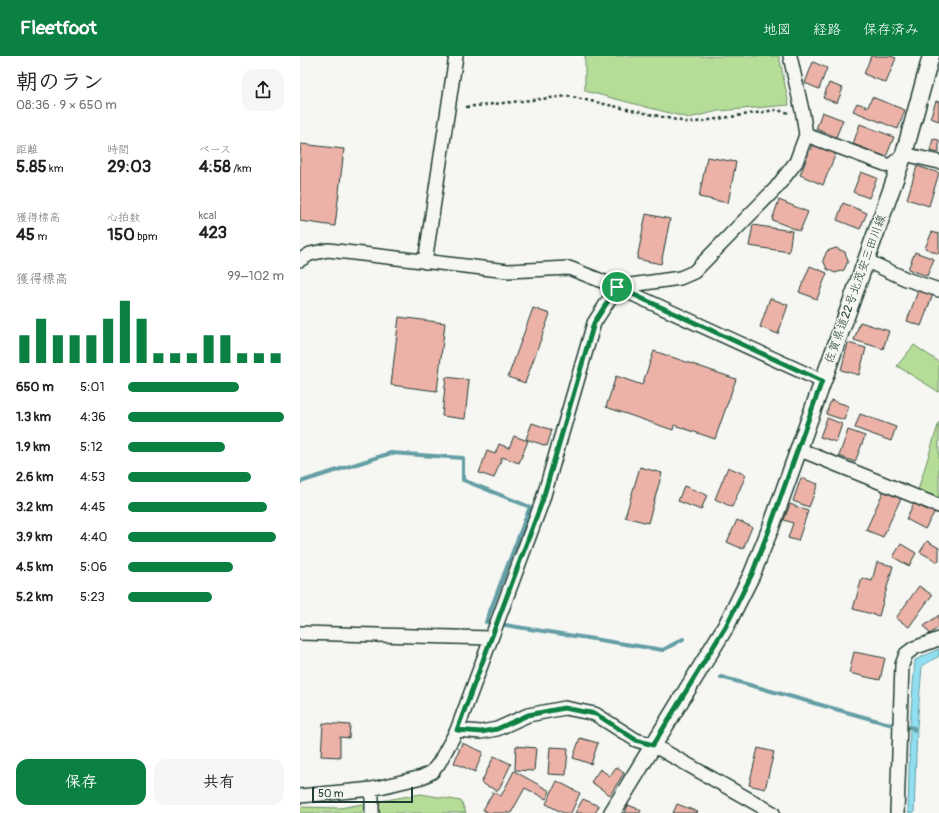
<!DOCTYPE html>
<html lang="ja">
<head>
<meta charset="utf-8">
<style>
  :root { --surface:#fff; --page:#f6f6f6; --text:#202124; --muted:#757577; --accent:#0b8043 }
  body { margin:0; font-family:Pangolin,"Klee One",sans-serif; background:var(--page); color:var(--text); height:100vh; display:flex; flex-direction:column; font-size:15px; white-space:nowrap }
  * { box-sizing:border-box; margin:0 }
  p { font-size:13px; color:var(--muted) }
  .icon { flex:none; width:22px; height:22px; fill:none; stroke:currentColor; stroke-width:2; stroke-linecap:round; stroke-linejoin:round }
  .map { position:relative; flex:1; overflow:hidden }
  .panel { display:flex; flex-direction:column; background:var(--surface); width:300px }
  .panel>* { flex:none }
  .scale { position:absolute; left:12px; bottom:10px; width:101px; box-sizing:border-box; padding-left:4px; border:2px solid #1f3d34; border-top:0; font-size:11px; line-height:14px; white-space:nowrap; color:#1f3d34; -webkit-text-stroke:3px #f6f6f2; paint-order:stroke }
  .pin { position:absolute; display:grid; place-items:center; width:34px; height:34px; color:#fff; margin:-17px; border:2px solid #fff; border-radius:50%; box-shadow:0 1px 4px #0007 }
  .round { display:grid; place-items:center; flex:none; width:42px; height:42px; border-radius:12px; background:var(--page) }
  .headline { display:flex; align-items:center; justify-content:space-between; height:68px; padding:0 16px }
  h1 { font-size:22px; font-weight:700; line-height:30px }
  .figures { display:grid; grid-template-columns:repeat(3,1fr); gap:6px; height:68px; padding:4px 16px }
  .figures div { display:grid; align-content:center }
  .figures b { font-size:17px; font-weight:700 }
  .figures small { font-size:11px; font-weight:400 }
  .figures p { font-size:11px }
  .chart { height:112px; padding:8px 16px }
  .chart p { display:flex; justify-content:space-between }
  .chart svg { width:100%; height:72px; margin-top:4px; stroke:var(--accent); stroke-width:6 }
  .button { display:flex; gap:8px; margin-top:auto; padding:8px 16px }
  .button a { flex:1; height:46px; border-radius:12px; background:var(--accent); color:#fff; font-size:16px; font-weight:700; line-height:46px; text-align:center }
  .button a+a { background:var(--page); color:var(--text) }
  ul { padding:0 16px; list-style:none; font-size:13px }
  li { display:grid; grid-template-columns:64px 48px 1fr; align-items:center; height:30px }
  li i { height:10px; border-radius:5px; background:var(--accent) }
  header { display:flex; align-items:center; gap:24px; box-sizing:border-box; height:56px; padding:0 20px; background:var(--accent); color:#fff }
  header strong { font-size:19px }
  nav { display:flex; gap:22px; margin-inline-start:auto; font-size:14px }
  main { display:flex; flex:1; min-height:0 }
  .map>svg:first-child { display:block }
</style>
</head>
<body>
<header>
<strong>Fleetfoot</strong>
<nav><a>地図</a><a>経路</a><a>保存済み</a></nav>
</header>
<main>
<section class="panel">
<div class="headline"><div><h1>朝のラン</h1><p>08:36 · 9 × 650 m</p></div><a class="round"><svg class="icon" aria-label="share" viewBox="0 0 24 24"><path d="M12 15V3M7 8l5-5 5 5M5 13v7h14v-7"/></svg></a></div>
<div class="figures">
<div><p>距離</p><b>5.85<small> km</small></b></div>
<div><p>時間</p><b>29:03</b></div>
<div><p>ペース</p><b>4:58<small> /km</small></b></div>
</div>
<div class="figures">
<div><p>獲得標高</p><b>45<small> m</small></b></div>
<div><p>心拍数</p><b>150<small> bpm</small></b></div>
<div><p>kcal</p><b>423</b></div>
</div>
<div class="chart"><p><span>獲得標高</span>99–102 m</p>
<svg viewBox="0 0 160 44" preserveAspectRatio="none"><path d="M5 44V27M15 44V17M25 44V27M35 44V27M45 44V27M55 44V17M65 44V6M75 44V17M85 44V38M95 44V38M105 44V38M115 44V27M125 44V27M135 44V38M145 44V38M155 44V38"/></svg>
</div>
<ul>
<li><b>650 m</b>5:01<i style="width:71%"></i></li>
<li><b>1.3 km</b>4:36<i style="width:100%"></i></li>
<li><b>1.9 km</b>5:12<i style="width:62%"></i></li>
<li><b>2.6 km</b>4:53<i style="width:79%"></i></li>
<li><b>3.2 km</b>4:45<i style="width:89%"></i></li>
<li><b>3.9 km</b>4:40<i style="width:95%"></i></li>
<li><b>4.5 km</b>5:06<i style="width:67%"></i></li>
<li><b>5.2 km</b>5:23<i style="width:54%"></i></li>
</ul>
<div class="button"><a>保存</a><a>共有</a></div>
</section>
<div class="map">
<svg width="639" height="757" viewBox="0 0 639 757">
  <rect width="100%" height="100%" fill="#f6f6f2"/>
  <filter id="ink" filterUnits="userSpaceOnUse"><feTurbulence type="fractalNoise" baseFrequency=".025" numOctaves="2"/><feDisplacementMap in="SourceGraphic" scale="8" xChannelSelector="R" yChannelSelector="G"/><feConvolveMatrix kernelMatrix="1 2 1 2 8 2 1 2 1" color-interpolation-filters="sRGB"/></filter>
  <g filter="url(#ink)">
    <path fill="#b6dd98" stroke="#6a8d66" d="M285 0H479L489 49 418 55 389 62 285 35Z
      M614 289 639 306V336L597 310Z
      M639 366V445L618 434Z
      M121 738 161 745 166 757H0V751L40 752Z"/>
    <path fill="#90deef" stroke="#639ea4" d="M639 593V600L622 610 617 671 614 757H608L610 669 615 604Z"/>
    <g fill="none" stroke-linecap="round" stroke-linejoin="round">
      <path stroke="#639ea4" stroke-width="4" d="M0 426 91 397 163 402V424L230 451 186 566 363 594 383 583
        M421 621 589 668 614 672V674"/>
    </g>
    <path fill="#ecb2a7" stroke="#1f3d34" d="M571 0H590L596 2 586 27 564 18Z
      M513 6 527 12 519 33 505 27Z
      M529 27 543 32 537 47 523 42Z
      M572 41 605 54 598 73 553 55 557 47 568 51Z
      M636 45 639 46V65L630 62Z
      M522 56 543 64 536 81 516 73Z
      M560 68 594 81 586 101 553 88Z
      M633 83 639 84V97L630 95Z
      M513 87 536 97 523 129 500 119Z
      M1 88 44 93 35 170 0 165V99Z
      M407 101 436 106 428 147 399 141Z
      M617 110 639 117 629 150 607 143Z
      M561 116 577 122 569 142 553 136Z
      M479 144 508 156 500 175 472 164Z
      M543 147 567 157 560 173 537 164Z
      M346 158 370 163 361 208 337 203Z
      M453 169 492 175 489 196 449 190Z
      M632 176 639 178V198L625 192Z
      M536 192 545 196 548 205 544 214 535 217 527 213 523 204 527 195Z
      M615 196 634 203 627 220 608 213Z
      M510 210 527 217 517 243 499 236Z
      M619 232 633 238 621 270 607 265Z
      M470 242 488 249 478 278 460 271Z
      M233 252 250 258 225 327 208 321Z
      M99 261 145 267 137 335 91 329Z
      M560 266 589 275 583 293 554 284Z
      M548 287 566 292 559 319 541 314Z
      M354 295 436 323 415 383 374 369 373 374 306 351 316 320 342 329Z
      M146 321 169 324 165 363 142 360Z
      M531 344 549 350 544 364 526 358Z
      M560 358 596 371 591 385 555 372Z
      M527 362 542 368 536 386 520 381Z
      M232 367 252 374 247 390 226 383Z
      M548 374 565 380 555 406 539 400Z
      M214 380 228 385 219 407 202 401 194 422 179 417 187 395 195 398 199 388 209 392Z
      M340 411 362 417 348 467 325 461Z
      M428 411 446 419 432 451 415 443Z
      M501 422 518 428 509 451 493 445Z
      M384 430 407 439 401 454 378 445Z
      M584 434 601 442 583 481 566 474Z
      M614 447 634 457 625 473 606 463Z
      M490 448 508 455 498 485 488 482 493 467 484 464Z
      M437 464 452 471 443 493 427 486Z
      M627 485 639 492V505L638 506 620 496Z
      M601 488 616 497 609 510 593 501Z
      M577 506 593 510 579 560 553 553 562 522 572 525Z
      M619 530 632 539 609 571 596 562Z
      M639 559V571L630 578 624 570Z
      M554 596 585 602 580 624 549 617Z
      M23 667 50 669 49 682 40 681V701L21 700Z
      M280 682 298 687 291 708 273 702Z
      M162 687 183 696 175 716 154 707Z
      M216 690 236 692 234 715 215 714Z
      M250 691 268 692 266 719 248 718Z
      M458 692 474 696 465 733 449 729Z
      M194 700 211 708 198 735 181 727Z
      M316 711 324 717 310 739 291 726 300 713 310 720Z
      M214 715 250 735 246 743 225 732 211 757H189L183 754 193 736 201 740Z
      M257 725 280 737 271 757H263L246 748Z
      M283 743 299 750 295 757H275Z
      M377 748 398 756 397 757H373Z
      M328 749 341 754 340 757H325Z"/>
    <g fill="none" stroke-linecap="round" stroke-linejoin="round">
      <g stroke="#1f3d34" stroke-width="16">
        <path id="minor" d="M506 79 590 110 604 98 639 106
          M0 204 10 198 28 194 208 215 269 212 317 231 522 325
          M565 204 606 223 639 234
          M125 206 156 0
          M498 393 639 450
          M0 577 191 582
          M0 740 72 733 122 721 132 716 139 707 157 674
          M72 757V733
          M473 757 353 689 336 684 295 658 265 652 228 659 197 673 181 676 157 674 242 446 294 267 317 231 380 222 394 216 476 132 496 106 506 79 503 59 490 0
          M597 757 602 609 606 598 614 592 639 583"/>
      </g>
      <g stroke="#1f3d34" stroke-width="19">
        <path id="major" d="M312 757 426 570 452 518 471 471 604 98 631 0"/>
      </g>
      <path stroke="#1f3d34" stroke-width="2.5" stroke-dasharray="3 3" stroke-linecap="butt" d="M166 51 268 40 390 67 476 54 490 57"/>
      <use href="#minor" stroke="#f6f6f2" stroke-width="13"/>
      <use href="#major" stroke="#f6f6f2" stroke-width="16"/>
    </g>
  </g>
  <g fill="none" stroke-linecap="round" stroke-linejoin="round" filter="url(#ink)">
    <g stroke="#fff" stroke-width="8">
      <path id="route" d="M317 231 522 325 470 471 452 518 426 570 353 689 336 684 296 658 264 652 228 659 197 673 181 676 157 674 242 446 294 267Z"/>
    </g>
    <use href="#route" stroke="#0b8043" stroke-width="5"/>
  </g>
  <g text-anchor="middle" stroke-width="3" stroke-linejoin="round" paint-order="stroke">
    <g font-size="12" fill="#1f3d34" stroke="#f6f6f2">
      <text transform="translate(555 233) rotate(-70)" y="4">佐賀県道22号北茂安三田川線</text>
    </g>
  </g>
</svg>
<div class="scale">50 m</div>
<div class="pin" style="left:317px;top:231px;background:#1e9e55"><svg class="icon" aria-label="arrive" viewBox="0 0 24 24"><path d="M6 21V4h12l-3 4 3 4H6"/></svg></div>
</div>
</main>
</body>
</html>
